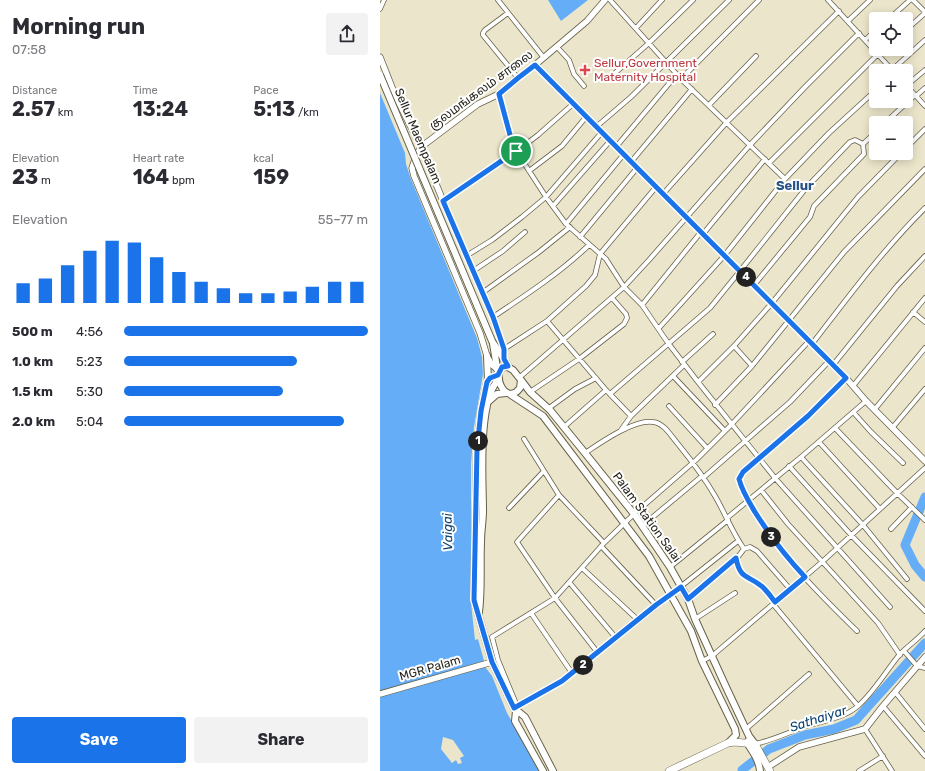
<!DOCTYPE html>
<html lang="en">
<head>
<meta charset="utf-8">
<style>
  :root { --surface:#fff; --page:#f2f2f3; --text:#2b2b33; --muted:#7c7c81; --accent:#1a73e8 }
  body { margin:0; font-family:Rubik,"Noto Sans Tamil",sans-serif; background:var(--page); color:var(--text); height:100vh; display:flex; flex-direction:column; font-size:15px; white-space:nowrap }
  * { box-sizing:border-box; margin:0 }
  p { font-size:13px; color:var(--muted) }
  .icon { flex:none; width:22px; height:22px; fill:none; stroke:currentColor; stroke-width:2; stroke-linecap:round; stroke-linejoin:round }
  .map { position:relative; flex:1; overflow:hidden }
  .details { display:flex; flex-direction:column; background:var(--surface); width:380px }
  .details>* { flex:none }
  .buttons { position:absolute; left:489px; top:12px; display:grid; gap:8px }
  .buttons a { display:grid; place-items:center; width:44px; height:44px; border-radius:4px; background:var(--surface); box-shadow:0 2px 10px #0003; font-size:20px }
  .pin { position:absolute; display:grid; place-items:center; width:34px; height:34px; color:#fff; margin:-17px; border:2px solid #fff; border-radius:50%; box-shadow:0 1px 4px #0007 }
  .km { position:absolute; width:20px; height:20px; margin:-10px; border-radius:50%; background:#222; color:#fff; font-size:11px; line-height:20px; text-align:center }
  .round { display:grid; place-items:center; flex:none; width:42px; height:42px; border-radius:4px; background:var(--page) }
  .summary { display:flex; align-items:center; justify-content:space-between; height:68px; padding:0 12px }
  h1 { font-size:22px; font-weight:700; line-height:30px }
  .stats { display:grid; grid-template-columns:repeat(3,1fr); gap:6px; height:68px; padding:4px 12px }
  .stats div { display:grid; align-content:center }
  .stats b { font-size:20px; font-weight:700 }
  .stats small { font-size:11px; font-weight:400 }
  .stats p { font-size:11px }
  .chart { height:112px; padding:8px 12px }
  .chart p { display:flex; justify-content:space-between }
  .chart svg { width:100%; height:72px; margin-top:4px; stroke:var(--accent); stroke-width:6 }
  .button { display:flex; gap:8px; margin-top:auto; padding:8px 12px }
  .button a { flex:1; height:46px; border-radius:4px; background:var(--accent); color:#fff; font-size:16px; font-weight:700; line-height:46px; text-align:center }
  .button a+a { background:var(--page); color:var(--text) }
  ul { padding:0 12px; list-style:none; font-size:13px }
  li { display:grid; grid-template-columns:64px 48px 1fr; align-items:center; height:30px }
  li i { height:10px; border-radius:5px; background:var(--accent) }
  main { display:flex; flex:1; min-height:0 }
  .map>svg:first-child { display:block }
</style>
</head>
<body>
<main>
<section class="details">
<div class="summary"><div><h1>Morning run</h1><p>07:58</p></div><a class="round"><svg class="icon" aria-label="share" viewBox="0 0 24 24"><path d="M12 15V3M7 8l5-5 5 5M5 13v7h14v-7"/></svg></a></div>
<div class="stats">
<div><p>Distance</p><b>2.57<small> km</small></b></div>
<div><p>Time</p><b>13:24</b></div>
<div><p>Pace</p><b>5:13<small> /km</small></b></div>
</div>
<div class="stats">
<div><p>Elevation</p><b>23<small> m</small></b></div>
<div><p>Heart rate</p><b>164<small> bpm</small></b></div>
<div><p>kcal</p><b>159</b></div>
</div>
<div class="chart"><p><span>Elevation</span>55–77 m</p>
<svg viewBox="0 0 160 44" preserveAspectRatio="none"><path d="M5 44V32M15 44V29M25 44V21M35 44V12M45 44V6M55 44V7M65 44V16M75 44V25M85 44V31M95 44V35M105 44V38M115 44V38M125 44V37M135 44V34M145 44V31M155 44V31"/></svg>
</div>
<ul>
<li><b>500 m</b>4:56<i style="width:100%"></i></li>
<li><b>1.0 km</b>5:23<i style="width:71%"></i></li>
<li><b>1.5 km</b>5:30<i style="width:65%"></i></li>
<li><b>2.0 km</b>5:04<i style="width:90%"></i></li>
</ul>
<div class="button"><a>Save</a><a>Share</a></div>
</section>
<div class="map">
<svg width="545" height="771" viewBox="0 0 545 771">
  <rect width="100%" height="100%" fill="#ebe6cb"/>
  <path fill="#65adf6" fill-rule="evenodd" d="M168 0H208L181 21Z
    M0 93 25 153 26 164 31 179 97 338 102 357 103 374 94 427 91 464V603L95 640 98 639 106 668 112 676 127 713 160 771H0ZM63 737 73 740 84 756 80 758 82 763 78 764 76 760 72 763 61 749Z"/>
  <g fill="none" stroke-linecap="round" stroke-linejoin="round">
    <path stroke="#65adf6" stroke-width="9" d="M545 497 525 545 535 565 545 577
      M363 771 362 770 389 749 425 735 454 729 476 720 545 643"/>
    <g stroke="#66614a" stroke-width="5.5">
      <path id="street" d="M118 0 164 58
        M230 0 301 79 405 179
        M448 0 513 71
        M533 0 545 12
        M0 9 4 0
        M128 13 105 30 103 33V35L138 78
        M509 19 530 0
        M468 21 490 0
        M256 28 282 0
        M526 30 545 13
        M485 40 496 30
        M177 47 189 60 194 74 204 86
        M512 70 545 40
        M235 73 269 43 313 0
        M301 79 379 0
        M526 85 545 106
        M526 86 545 70
        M119 94 133 146 166 197 186 224 226 259 244 287 262 305 288 343 318 382 395 478 510 607
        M536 96 545 88
        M329 105 376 56
        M505 123 535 95
        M216 127 251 97 349 0
        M483 144 496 132
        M236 147 297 74
        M526 148 545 129
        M251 162 312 89
        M389 163 503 49
        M149 171 182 146 206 117
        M283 194 347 122 459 11
        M63 201 137 151 158 135 193 104
        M173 206 230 141
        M186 224 244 154
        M323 234 385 159
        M200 237 257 168
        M86 256 112 240 142 217 166 197 222 132
        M93 271 123 251 145 232
        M102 293 159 252 190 227
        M262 305 321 232
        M533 312 545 322
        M113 317C146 295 180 273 209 245
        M279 328 344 256 405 179 449 133 496 90
        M432 344C469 296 502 251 545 208
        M354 346 372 366
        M124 349 167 321
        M302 362 333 334
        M453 365 517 286 545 256
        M293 376 345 431
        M140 377 244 287 269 260 370 145 425 87 479 33
        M466 378 428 417 363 472 359 479C363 492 371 505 378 517 405 560 441 596 477 631
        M318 382 354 346 392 303 478 197 521 153
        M473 386 545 298
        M150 392 199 359 244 324 247 318 246 314 232 298
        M230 394 330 308 360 271 426 188 470 142 475 140 483 144 484 154 434 206 430 217 374 285
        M335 405 372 366 464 252 545 169
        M289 406 327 448
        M169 408 195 389 216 378
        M495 409 545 348
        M474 413 491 432 523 463
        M251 416 226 390 167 321 206 286 215 275 220 254 276 187
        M184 427 226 390
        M513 427 545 389
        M455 428 517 493 545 520
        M241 430 251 416 304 365
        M144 439 179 495 224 543
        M439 442 500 509
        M205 453C220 443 254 419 273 422 284 423 291 436 298 444 311 460 324 477 335 496 345 513 352 532 364 549L370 547 377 551 410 589
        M421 457 483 525 527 579
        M409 466 472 536 545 611
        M323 478 410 402 449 361
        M381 490 408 524 498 623 520 655
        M179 495 137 542 175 598 218 653
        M129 508 164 471
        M347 518 421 457 486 401
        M262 526 322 476
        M511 529 532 507
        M221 546 276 605
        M357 558C360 579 367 575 380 585 386 589 391 597 395 602
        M290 567 348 520
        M202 568 258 620
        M189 582 236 638
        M308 599 357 558 364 549
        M393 604 478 706
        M151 613 192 673
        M315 619 355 593
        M524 651 537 666 545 668
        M322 661 332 656 442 562 545 468
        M515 692 545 729
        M137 706 118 660 112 637 175 598 224 543 254 514 316 460 351 425 429 341
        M503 706 545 756
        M136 707 182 681 358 541
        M366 729 429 674
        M485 729 512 771
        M375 744C394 740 411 731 430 725 446 720 464 718 478 706 494 692 506 671 520 654 528 646 537 640 545 631
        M479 771 503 756"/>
    </g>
    <g stroke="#66614a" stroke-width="7">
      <path id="secondary" d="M0 57 15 95 41 147 63 201 113 317 124 349V359
        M155 65 466 378 486 401 545 461
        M118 370 112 365 107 356 100 333 34 176 32 168 36 156 41 147 98 104 119 94 138 78 155 65 207 21 225 0
        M0 694 112 662
        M388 767 419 747 485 729 503 706 545 657"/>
    </g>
    <g stroke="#66614a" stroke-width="8">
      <path id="primary" d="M83 272 112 341 128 366
        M113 344 118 373
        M107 356 108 381
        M126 366 133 370 141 380 140 388C125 408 109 370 126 366Z
        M118 375 110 378 107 382 101 411 97 449 94 600 112 662 134 708 145 717 173 771
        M141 380 150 392 170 410 205 453 254 514 290 567 308 599 315 619 346 687 369 736 375 744
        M131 395 163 416 269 556 311 631 322 661 355 729 356 735 348 743
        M109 401 117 394 126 393
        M99 612C102 589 100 565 101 542 101 531 103 521 103 511 103 481 97 400 119 379
        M136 711 135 721 163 771
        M368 741 367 743C373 752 379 760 380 771"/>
    </g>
    <g stroke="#66614a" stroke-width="8">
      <path id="highway" d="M289 771 348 743 354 742 375 744 390 771"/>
    </g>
    <use href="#street" stroke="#fff" stroke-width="4"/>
    <use href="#secondary" stroke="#fff" stroke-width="5.5"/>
    <use href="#primary" stroke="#fff" stroke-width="6"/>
    <use href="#highway" stroke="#fff" stroke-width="7"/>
    <g stroke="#66614a" stroke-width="8" stroke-linecap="butt">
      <path id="primary-bridge" d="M0 75 83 272"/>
    </g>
    <use href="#primary-bridge" stroke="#fff" stroke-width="6"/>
  </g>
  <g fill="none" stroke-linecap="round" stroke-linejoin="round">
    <g stroke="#fff" stroke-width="8">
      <path id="route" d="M155 65 466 378 428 416 363 472 359 479C362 491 369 502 375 512 390 536 406 557 425 577L395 602C391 597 386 589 380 585 367 575 360 579 356 558L308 599 301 587 276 605 182 681 134 708 112 662 94 600 97 449 101 411 107 382 110 378 118 375 122 367 128 366 124 359V349L113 317 63 201 136 151 133 146 119 94 138 78Z"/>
    </g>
    <use href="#route" stroke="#1a73e8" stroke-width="5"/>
  </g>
  <path fill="#e0444e" stroke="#fff" stroke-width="1.5" d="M203 64h4v4h4v4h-4v4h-4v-4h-4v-4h4z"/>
  <g text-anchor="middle" stroke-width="4" stroke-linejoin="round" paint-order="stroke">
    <g font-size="12" fill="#be3a42" stroke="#fff" text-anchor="start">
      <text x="214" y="67">Sellur,Government<tspan x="214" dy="14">Maternity Hospital</tspan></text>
    </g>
    <g font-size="12" fill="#252319" stroke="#fff">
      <text transform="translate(101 90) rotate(-36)" y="4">குலமங்கலம் சாலை</text>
      <text transform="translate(38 136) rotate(67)" y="4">Sellur Maempalam</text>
      <text transform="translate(267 517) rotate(54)" y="4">Palam Station Salai</text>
      <text transform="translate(50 668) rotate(-16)" y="4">MGR Palam</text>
    </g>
    <g font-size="13" font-weight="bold" fill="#275488" stroke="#fff">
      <text x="415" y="190">Sellur</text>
    </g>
    <g font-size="13" font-style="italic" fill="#0f4472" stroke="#fff">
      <text transform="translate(67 532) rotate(-91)" y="5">Vaigai</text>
      <text transform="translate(438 718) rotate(-18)" y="5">Sathaiyar</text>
    </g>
  </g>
</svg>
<div class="buttons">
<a><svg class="icon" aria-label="locate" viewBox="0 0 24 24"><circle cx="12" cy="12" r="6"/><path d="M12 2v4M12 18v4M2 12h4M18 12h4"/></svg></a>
<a>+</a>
<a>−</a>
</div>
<div class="pin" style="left:136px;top:151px;background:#1e9e55"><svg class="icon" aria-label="arrive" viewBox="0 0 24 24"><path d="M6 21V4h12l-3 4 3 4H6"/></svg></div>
<b class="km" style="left:98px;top:441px">1</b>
<b class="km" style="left:203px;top:665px">2</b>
<b class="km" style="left:391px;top:537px">3</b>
<b class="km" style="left:366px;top:277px">4</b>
</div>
</main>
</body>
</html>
